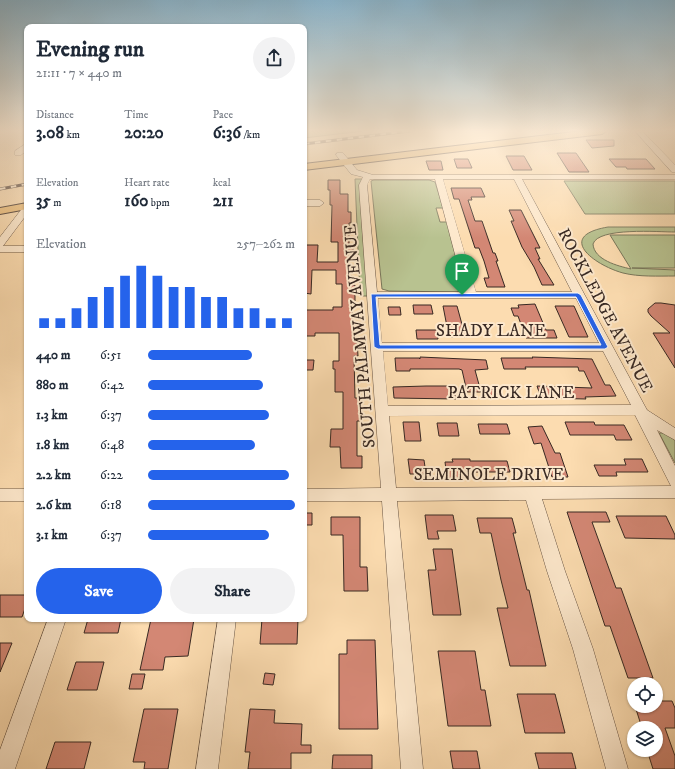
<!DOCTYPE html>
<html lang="en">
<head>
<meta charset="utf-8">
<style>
  :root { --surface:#fff; --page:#f2f2f3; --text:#1f2937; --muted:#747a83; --accent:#2563eb }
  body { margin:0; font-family:"IM FELL DW Pica",serif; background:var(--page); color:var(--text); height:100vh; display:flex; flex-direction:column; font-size:15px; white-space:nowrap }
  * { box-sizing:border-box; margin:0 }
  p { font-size:13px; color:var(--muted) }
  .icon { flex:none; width:22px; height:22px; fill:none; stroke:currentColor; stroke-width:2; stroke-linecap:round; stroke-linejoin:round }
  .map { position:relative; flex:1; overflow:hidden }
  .side { position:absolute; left:24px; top:24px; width:283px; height:598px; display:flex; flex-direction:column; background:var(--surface); border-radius:8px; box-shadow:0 1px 3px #0004 }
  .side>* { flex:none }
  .tools { position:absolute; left:627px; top:677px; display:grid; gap:8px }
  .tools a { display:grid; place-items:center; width:36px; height:36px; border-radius:50%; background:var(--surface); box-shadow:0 1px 3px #0004; font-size:20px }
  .pin { position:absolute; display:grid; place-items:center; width:34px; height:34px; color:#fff; margin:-41px -17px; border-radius:50% 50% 50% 0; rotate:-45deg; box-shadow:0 0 4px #0007 }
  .pin .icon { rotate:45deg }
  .round { display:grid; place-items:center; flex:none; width:42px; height:42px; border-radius:21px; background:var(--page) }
  .summary { display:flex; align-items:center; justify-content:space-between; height:68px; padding:0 12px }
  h1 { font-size:22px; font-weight:700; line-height:30px }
  .metrics { display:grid; grid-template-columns:repeat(3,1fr); gap:6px; height:68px; padding:4px 12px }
  .metrics div { display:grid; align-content:center }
  .metrics b { font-size:17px; font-weight:700 }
  .metrics small { font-size:11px; font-weight:400 }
  .metrics p { font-size:11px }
  .chart { height:112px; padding:8px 12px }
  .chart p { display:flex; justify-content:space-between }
  .chart svg { width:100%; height:72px; margin-top:4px; stroke:var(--accent); stroke-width:6 }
  .cta { display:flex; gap:8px; margin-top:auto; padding:8px 12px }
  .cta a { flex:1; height:46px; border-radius:24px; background:var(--accent); color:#fff; font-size:16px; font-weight:700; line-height:46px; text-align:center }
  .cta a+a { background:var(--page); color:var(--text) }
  ul { padding:0 12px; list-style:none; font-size:13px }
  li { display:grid; grid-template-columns:64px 48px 1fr; align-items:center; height:30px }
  li i { height:10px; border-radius:5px; background:var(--accent) }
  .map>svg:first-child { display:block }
</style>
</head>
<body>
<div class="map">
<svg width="675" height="769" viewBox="0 0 675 769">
  <rect width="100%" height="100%" fill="#fcdcb0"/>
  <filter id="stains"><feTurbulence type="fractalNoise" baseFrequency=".005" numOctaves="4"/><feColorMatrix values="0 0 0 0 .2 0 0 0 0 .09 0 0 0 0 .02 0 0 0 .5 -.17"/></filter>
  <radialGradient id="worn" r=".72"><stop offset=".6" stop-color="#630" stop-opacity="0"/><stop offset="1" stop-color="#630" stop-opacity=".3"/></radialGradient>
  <path fill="#b8c290" stroke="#78765a" d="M304 131H363L304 138Z
    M355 179H362L359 185 368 296H360Z
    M374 180H429L435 182 443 208H436L440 222H447L466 288 457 292 389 291 382 289 371 181Z
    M564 181H675V214H585Z
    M608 227H675V232C659 232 598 227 593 244 594 260 618 266 631 269L610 235H675V268H632L675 270V276C658 276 639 277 623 273 594 265 555 236 608 227Z
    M659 433H664L675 440V463Z"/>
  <path fill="#d38774" stroke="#382923" d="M586 140H614V146L592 148Z
    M557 153H576L589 172H569Z
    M506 156H524L532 170H513Z
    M454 159H468L472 168H457Z
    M609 159H646L655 169H627L626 167H616Z
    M426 161H441L443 170H429Z
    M328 180H340V194H348V212H351V223H349V248H353V258H349L350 275H351L352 285H355V301H352L353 340H357L358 356H354L355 398H361L362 421H357V456H362V468H341L340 447H330L331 429H343V392H335V369H333V361H339V333H315V336H304V310H333V307H342V284H336V270H312L311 294 304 293V245H318L317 262H338V242H331L332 205H330V190H328Z
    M451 188H481L485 197H471L472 200H468L475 221H482L493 253H495L498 261H496L505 287H487L484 278H489L484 261 479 248H475L459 199H454Z
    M509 210H521L540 248H535L540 259H538L554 285H542L534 267 522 247 511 221H514Z
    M655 303H661L675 305V368L653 333H670L651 316 648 312V309Z
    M535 304 546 330H554L557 338H526L518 316H514L511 308H519L518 305Z
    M413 305H431L433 314H414Z
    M443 306H457L463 328H466L469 337H449Z
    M555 306H574L588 337H569Z
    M388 307H400L401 315H389Z
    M416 330H437L438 339H417Z
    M420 357 486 360 488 369 475 370 481 392H467L462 370 459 369H410V371H396L395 358H419L420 359Z
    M532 357 592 359 605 385H610L616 396 585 397 586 399 541 398 537 386 592 388 584 371H579L578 367H525L526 369H504L501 358H533Z
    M304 360H314L313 370H304Z
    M426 386H453L456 399 394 398 393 387Z
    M484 389H496L498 398H486Z
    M403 422H419L421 441H405Z
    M565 422H594L595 425H624L632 440H616L614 435H570Z
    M437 423H457L459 436H439Z
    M478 424H507L510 434H480Z
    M542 426 555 453H560L568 477H552L541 443 534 444 528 427Z
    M408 459 424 460 426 474H410Z
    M452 459H470V461H507L510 472H464L466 478H447L445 462H453Z
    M624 459H642L648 472H616L617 476H599L594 465H626Z
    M567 512H606L610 522H592L616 588H621L653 678H628L610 626H605Z
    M304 513H312V525H304Z
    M425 515H453L456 531H437L439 539H428Z
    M616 516H666L675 535V539L625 538Z
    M331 517H360V567H367L368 591H344L343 535H331Z
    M477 518H512L516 533H513L527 590H529L546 666H510L497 608H508L501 580 491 533H480Z
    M433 549H452L461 615H433L428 570H436Z
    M0 595H27V603L22 617H0Z
    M88 619H121L118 633H84Z
    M151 619H194L188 656 165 657 163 670H140Z
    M262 619H298L297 644H260Z
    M347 640H375L378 729H339V654H347Z
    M0 643H12L0 672Z
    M438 651H475L481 690H485L491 726H448Z
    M76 662H104L97 690H67Z
    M265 673 275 674 273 685 263 684Z
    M132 674H145L142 689H129Z
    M517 694H555L565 733H525Z
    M656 701H672L675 708V728H665L675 756V769H653L647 750H656V728H642L635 706H656Z
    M144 709H178L168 769H144L145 762H133Z
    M250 709 275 710 274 723 302 724 301 745H311V753H291V769H248L250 752H245Z
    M55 742H91L84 769H46Z
    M450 751H477L480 769H453Z
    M535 753H572L576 769H539Z
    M333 755H372V769H332Z"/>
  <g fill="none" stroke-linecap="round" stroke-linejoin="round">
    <g stroke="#695646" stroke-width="1">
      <path id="minor" d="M635 131H642L675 165V172H672Z
        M24 145H27V150L21 155H15V151Z
        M337 153H343L357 170 373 175H675V179H522L647 410 675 428V440L657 430 675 466V498L542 499 565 571 593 649 628 769H606L573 649 547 571 526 500 397 501 423 769H401L382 501H304V489L381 488 360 200 359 185 363 177 351 174 336 155ZM370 179H435L465 292H377L367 185ZM443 179H514L572 292H476ZM378 298H576L599 343H382ZM383 351H603L631 405 388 406ZM635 415 671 486 396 488 389 416Z
        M304 200H320L324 203 320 206H304Z
        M27 205V214L3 246H27V252H0V237L24 206Z
        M0 489H27V501H0Z
        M48 619H66L15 769H0V750Z
        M218 619H236L218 769H196Z"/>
    </g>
    <g stroke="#382923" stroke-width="2">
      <path id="major" d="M582 131H606L602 134 304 170V164Z
        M27 203V209L0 214V208Z"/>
    </g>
    <use href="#minor" fill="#fde8cc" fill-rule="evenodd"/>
    <use href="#major" fill="#eebe78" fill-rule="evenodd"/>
    <g stroke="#382923" stroke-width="3">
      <path id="rail" d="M304 144 409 131
        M0 189 27 184"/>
    </g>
    <use href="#rail" stroke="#fde8cc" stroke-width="2" stroke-dasharray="5.5" stroke-linecap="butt"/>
  </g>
  <linearGradient id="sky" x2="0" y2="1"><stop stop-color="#8bb7d0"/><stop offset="0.55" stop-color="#feefdb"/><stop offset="1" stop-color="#feefdb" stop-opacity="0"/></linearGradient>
  <rect width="675" height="238" fill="url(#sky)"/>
  <path fill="#2563eb" stroke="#fff" fill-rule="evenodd" d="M371 294 578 293 581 295 608 347 605 349H378L374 347ZM376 297H576L601 345H380Z"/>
  <g text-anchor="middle" stroke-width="4" stroke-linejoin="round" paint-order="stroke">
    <g font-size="17" fill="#382923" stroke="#fde8cc">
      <text transform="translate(606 310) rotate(62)" y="6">ROCKLEDGE AVENUE</text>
      <text x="491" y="336">SHADY LANE</text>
      <text transform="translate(359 336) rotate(-95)" y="6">SOUTH PALMWAY AVENUE</text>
      <text x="511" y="398">PATRICK LANE</text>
      <text x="489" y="480">SEMINOLE DRIVE</text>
    </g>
  </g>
  <rect width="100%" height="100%" filter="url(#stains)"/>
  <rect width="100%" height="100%" fill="url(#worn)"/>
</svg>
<div class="tools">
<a><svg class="icon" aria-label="locate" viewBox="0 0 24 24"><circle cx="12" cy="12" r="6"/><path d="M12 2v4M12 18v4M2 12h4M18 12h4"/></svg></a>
<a><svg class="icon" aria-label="layers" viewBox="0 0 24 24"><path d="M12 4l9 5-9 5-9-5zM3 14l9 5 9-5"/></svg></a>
</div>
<div class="pin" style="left:462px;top:295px;background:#1e9e55"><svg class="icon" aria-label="arrive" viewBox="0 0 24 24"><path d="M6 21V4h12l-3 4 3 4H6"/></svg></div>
<section class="side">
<div class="summary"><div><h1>Evening run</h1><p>21:11 · 7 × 440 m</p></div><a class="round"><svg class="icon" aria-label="share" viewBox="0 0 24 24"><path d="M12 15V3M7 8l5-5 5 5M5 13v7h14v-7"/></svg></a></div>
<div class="metrics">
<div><p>Distance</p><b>3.08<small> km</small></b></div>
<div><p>Time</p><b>20:20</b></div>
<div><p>Pace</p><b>6:36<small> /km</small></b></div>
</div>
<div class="metrics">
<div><p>Elevation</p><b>35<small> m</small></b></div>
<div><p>Heart rate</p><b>160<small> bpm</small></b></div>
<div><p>kcal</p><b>211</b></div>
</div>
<div class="chart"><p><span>Elevation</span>257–262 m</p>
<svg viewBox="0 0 160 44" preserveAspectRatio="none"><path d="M5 44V38M15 44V38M25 44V32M35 44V25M45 44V19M55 44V12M65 44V6M75 44V12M85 44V19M95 44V19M105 44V25M115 44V25M125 44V32M135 44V32M145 44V38M155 44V38"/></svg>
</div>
<ul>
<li><b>440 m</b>6:51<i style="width:71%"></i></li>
<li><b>880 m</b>6:42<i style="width:78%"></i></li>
<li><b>1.3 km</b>6:37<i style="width:82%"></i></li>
<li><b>1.8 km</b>6:48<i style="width:73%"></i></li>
<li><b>2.2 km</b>6:22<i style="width:96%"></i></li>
<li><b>2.6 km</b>6:18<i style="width:100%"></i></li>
<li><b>3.1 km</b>6:37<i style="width:82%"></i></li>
</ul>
<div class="cta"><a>Save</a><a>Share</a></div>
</section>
</div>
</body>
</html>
